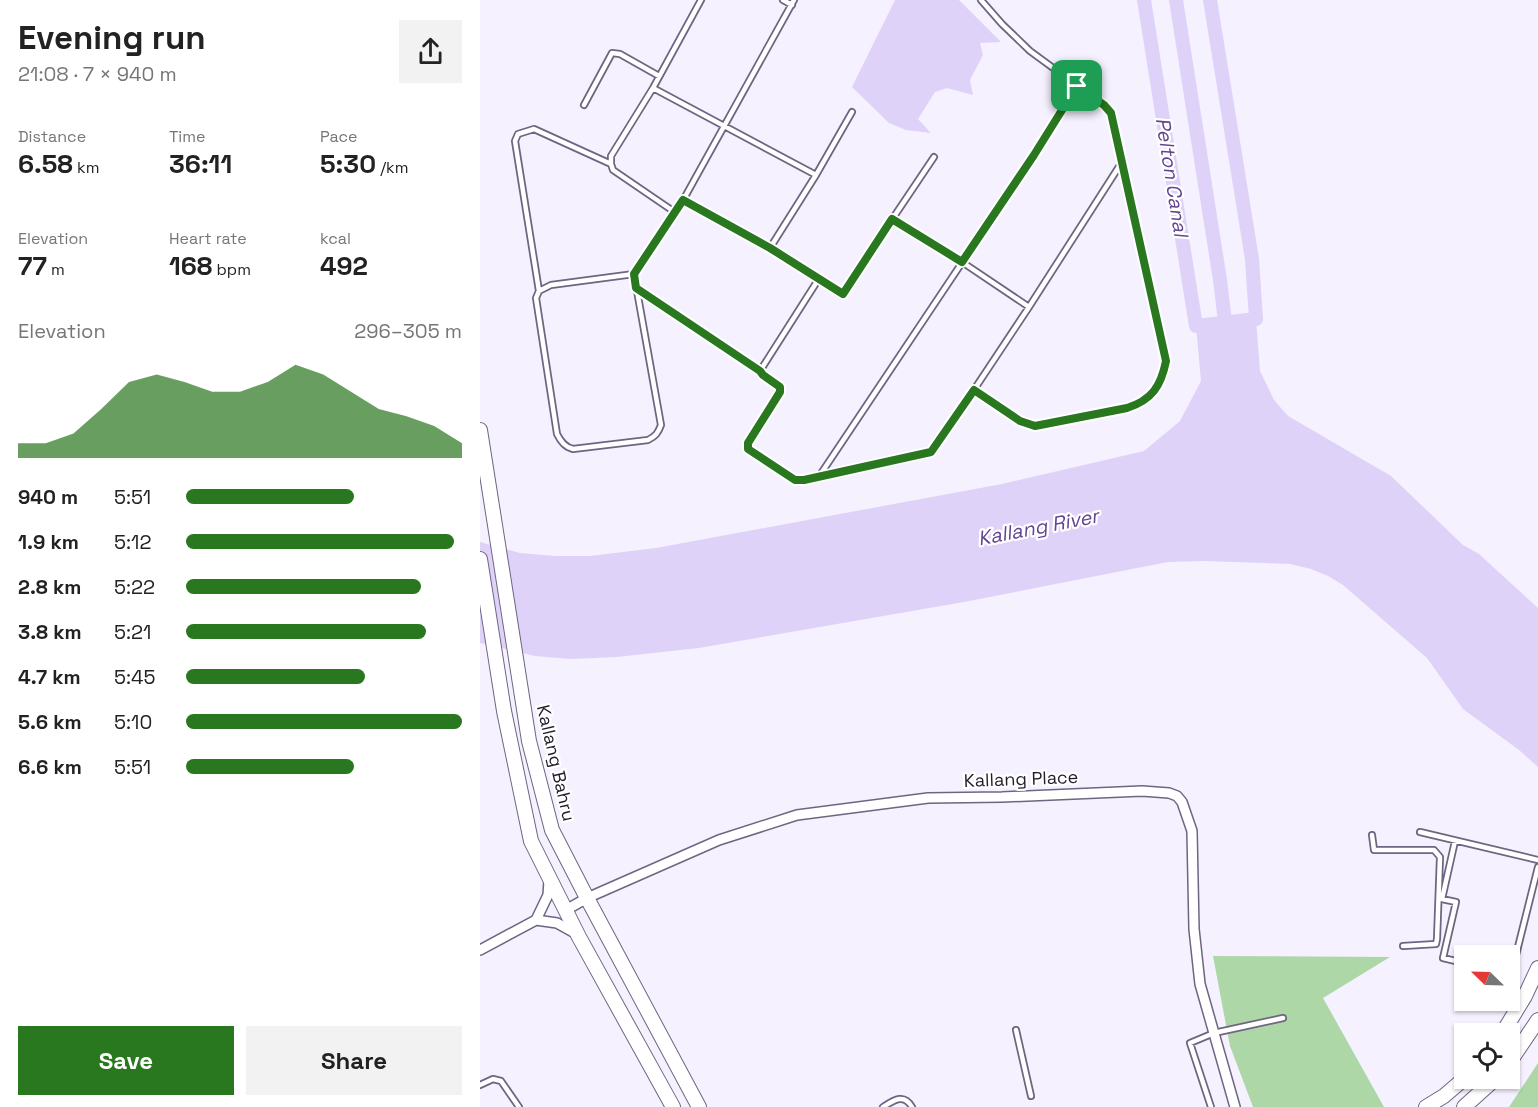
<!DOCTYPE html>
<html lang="en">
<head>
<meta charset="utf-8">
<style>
  :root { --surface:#fff; --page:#f2f2f2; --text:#222; --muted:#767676; --accent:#29771e }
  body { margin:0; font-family:"Space Grotesk",sans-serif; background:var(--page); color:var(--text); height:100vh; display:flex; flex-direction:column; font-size:22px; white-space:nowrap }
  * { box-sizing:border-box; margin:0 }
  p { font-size:20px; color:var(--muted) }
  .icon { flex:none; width:33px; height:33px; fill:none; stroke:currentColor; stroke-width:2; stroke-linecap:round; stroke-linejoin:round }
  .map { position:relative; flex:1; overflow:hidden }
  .details { display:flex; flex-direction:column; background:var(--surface); width:480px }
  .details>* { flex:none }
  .needle { width:39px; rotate:293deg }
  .buttons { position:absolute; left:974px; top:945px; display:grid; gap:12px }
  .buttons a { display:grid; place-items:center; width:66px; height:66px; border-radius:0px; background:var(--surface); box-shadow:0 2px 4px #0004; font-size:30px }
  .pin { position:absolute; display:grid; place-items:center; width:51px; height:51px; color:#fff; margin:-26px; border-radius:12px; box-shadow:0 3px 9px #0006 }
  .round { display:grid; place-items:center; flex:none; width:63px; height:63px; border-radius:0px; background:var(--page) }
  .head { display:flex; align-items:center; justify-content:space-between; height:102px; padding:0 18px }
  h1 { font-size:33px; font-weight:700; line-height:45px }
  .stats { display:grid; grid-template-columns:repeat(3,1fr); gap:9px; height:102px; padding:6px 18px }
  .stats div { display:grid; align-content:center }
  .stats b { font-size:26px; font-weight:700 }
  .stats small { font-size:16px; font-weight:400 }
  .stats p { font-size:16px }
  .chart { height:168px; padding:12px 18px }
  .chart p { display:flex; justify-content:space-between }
  .chart svg { width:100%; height:108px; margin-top:6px; fill:var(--accent); opacity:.7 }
  .button { display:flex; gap:12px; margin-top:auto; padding:12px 18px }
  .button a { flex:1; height:69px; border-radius:0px; background:var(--accent); color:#fff; font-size:24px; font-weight:700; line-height:69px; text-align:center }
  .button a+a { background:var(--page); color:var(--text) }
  ul { padding:0 18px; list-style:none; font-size:20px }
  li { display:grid; grid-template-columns:96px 72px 1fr; align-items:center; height:45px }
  li i { height:15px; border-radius:8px; background:var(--accent) }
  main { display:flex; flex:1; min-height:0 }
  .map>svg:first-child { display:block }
</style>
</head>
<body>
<main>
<section class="details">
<div class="head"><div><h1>Evening run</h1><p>21:08 · 7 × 940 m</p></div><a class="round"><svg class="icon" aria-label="share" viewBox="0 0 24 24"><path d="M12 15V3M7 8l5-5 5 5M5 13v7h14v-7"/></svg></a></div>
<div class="stats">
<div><p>Distance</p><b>6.58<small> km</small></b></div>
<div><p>Time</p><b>36:11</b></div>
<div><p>Pace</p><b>5:30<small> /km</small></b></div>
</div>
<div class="stats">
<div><p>Elevation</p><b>77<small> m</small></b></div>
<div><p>Heart rate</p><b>168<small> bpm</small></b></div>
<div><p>kcal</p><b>492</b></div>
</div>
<div class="chart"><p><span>Elevation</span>296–305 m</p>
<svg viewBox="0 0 160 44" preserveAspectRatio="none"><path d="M0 44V38L10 38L20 34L30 24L40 13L50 10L60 13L70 17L80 17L90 13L100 6L110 10L120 17L130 24L140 27L150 31L160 38V44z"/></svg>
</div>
<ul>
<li><b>940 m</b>5:51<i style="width:61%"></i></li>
<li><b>1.9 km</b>5:12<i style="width:97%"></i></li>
<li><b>2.8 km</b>5:22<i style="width:85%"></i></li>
<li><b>3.8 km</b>5:21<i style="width:87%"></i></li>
<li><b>4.7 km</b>5:45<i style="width:65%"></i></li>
<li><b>5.6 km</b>5:10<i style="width:100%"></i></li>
<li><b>6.6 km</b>5:51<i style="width:61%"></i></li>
</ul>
<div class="button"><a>Save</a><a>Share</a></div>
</section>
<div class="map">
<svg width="1058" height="1107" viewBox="0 0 1058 1107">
  <rect width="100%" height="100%" fill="#f5f1fe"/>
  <path fill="#add7a7" d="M733 956 910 957 843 998 904 1107H773L750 1046Z
    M1058 1063V1107H1029Z"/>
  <path fill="#dfd2f9" d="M415 0H479L521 42 500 43 503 55 490 80 493 95 467 88 455 92 438 119 451 133 426 130 409 123 372 87Z
    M776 319 780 371 794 400 808 416 911 476 983 545 999 554 1058 608V767L1039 750 983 709 947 658 863 585 848 576 831 569 810 564 724 561 688 562 484 602 219 648 137 657 90 659 55 656 0 643V542L40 553 75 556H110L176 548 522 484 664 451 700 421 721 381 716 326Z"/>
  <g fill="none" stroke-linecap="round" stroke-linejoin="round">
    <path stroke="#dfd2f9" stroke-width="14" d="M664 0 716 326 776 319 772 259 730 0
      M696 0 740 280 746 330"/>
    <g stroke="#6e6581" stroke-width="8">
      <path id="lane" d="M303 0 312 5
        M173 88 336 175
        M104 105 132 53 140 54 179 76
        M131 164V156L173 88 221 0
        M203 200 290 248 362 294 454 157
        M196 213 133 170 131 164 54 129 38 134 35 141 59 291 56 298 77 434C81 442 85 447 93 449L168 440C176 436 178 433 181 425L154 274 196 213 314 0
        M412 219 482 262 549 307
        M290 248 336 175 372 112
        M157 288 280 371 281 374 300 387V392L268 443V449L315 480H324L338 478 444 455 456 447 549 307 642 162
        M59 291 71 285 154 274
        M280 371 338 280
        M494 390 540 421 555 426 647 409C672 400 680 387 686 361L629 109 550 51 522 24 501 0
        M338 478 554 155 597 86
        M940 832 1058 860
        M892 835 894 850H954L960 857 957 939 956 944 923 946
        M975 841 962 899 976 902 963 958 984 963
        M1029 975H1031L1058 867
        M536 1030 551 1096
        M0 1085 13 1079 21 1081 39 1107
        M403 1107C414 1100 424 1093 432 1107
        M731 1107 710 1043 734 1033 803 1018"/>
    </g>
    <g stroke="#6e6581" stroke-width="12">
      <path id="street" d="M86 910 107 898 239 840 317 815 448 798 522 797 662 791 689 793 697 796 702 802 712 831 714 929 720 984 755 1107
        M56 920 77 923 95 933
        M0 950 56 920 68 895 69 881"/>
    </g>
    <g stroke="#6e6581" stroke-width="16">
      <path id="secondary" d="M0 430 49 741 72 830 107 898 219 1107
        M0 559 24 711 51 841 99 937 193 1107
        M1022 1034 1045 996 1058 968
        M1029 1063 1058 1020
        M946 1107 964 1096 985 1078
        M984 1107 1016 1078"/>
    </g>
    <use href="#lane" stroke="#fff" stroke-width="4.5"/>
    <use href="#street" stroke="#fff" stroke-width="9"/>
    <use href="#secondary" stroke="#fff" stroke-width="14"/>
  </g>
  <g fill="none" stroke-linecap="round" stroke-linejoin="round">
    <g stroke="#fff" stroke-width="12">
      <path id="route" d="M597 86 624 105 631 113 686 361C681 386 672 400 647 408L555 426 540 421 494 390 451 452 324 480H315L268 449V443L300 392V387L283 375 280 371 156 288 154 274 203 200 290 248 363 294 412 219 482 262 554 155Z"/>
    </g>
    <use href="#route" stroke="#29771e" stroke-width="8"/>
  </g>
  <g text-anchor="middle" stroke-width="4.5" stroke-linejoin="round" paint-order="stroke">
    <g font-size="18" fill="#211d29" stroke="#fff">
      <text transform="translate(76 763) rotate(77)" y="6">Kallang Bahru</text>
      <text transform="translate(541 779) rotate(-2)" y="6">Kallang Place</text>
    </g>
    <g font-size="20" font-style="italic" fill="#62448f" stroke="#fff">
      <text transform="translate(692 177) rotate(81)" y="7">Pelton Canal</text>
      <text transform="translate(558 527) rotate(-11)" y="7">Kallang River</text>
    </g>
  </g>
</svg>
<div class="buttons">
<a><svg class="needle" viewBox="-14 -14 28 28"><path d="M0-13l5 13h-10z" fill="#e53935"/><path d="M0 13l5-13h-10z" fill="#767676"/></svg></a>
<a><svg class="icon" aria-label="locate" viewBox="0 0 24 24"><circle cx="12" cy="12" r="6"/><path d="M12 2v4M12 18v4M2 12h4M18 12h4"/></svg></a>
</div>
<div class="pin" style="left:597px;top:86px;background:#1e9e55"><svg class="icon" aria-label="arrive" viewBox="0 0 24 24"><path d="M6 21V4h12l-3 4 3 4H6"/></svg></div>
</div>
</main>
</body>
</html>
